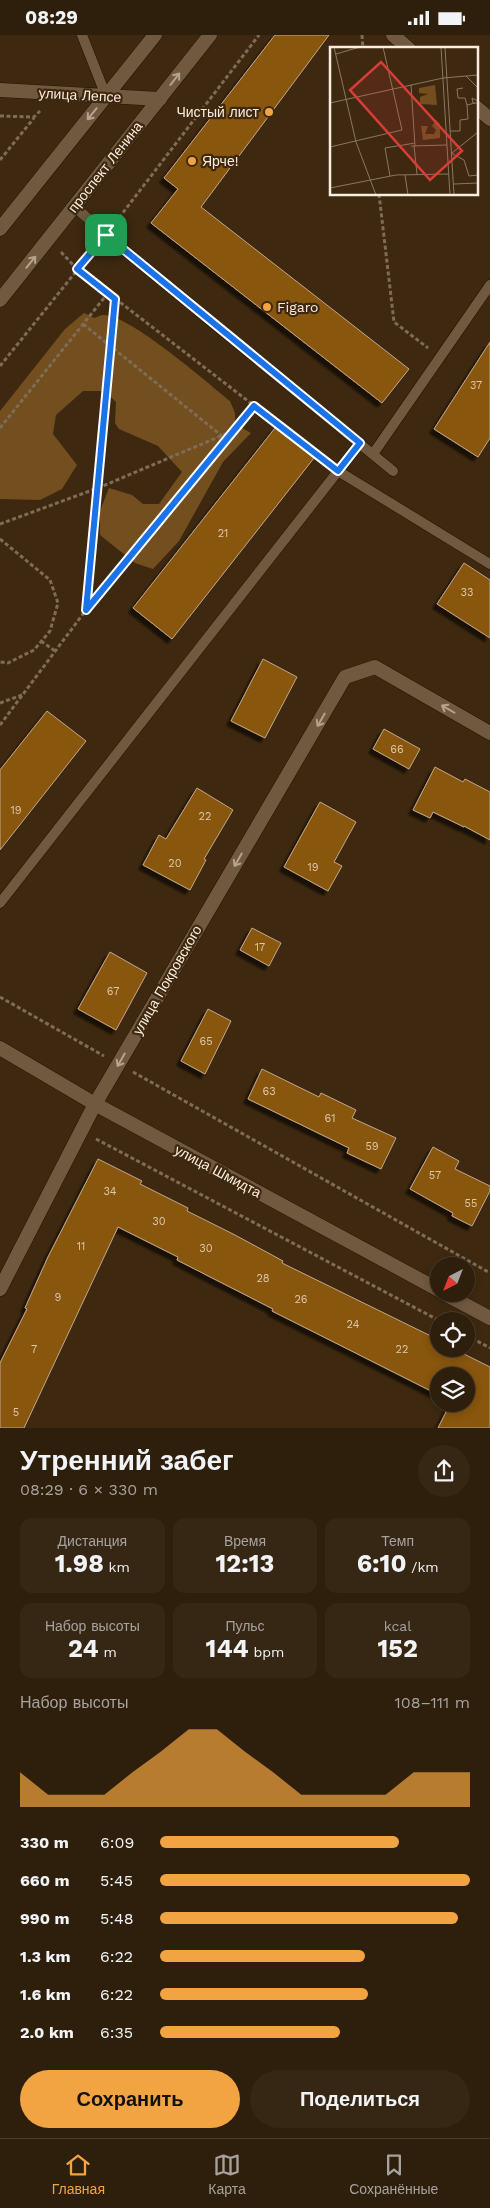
<!DOCTYPE html>
<html lang="ru">
<head>
<meta charset="utf-8">
<style>
  :root { --surface:#2e1f0c; --page:#362715; --text:#f1f3f6; --muted:#a7a29d; --line:#493d2d; --accent:#f3a442 }
  body { margin:0; font-family:"Work Sans",sans-serif; background:var(--page); color:var(--text); height:100vh; display:flex; flex-direction:column; font-size:19px; white-space:nowrap }
  * { box-sizing:border-box; margin:0 }
  p { font-size:16px; color:var(--muted) }
  .icon { flex:none; width:28px; height:28px; fill:none; stroke:currentColor; stroke-width:2; stroke-linecap:round; stroke-linejoin:round }
  .map { position:relative; height:1393px; overflow:hidden }
  .sheet { display:flex; flex-direction:column; background:var(--surface); flex:1 }
  .sheet>* { flex:none }
  .needle { width:32px; rotate:222deg }
  .tools { position:absolute; left:430px; top:1222px; display:grid; gap:10px }
  .tools a { display:grid; place-items:center; width:45px; height:45px; border-radius:50%; background:var(--surface); box-shadow:0 2px 8px #0003,0 0 0 1px var(--line); font-size:25px }
  .pin { position:absolute; display:grid; place-items:center; width:42px; height:42px; color:#fff; margin:-21px; border-radius:10px; box-shadow:0 2px 8px #0006 }
  .round { display:grid; place-items:center; flex:none; width:52px; height:52px; border-radius:26px; background:var(--page) }
  .summary { display:flex; align-items:center; justify-content:space-between; height:85px; padding:0 20px }
  h1 { font-size:28px; font-weight:700; line-height:38px }
  .metrics { display:grid; grid-template-columns:repeat(3,1fr); gap:8px; height:85px; padding:5px 20px }
  .metrics div { display:grid; align-content:center; border-radius:12px; background:var(--page); text-align:center }
  .metrics b { font-size:25px; font-weight:700 }
  .metrics small { font-size:14px; font-weight:400 }
  .metrics p { font-size:14px }
  .chart { height:140px; padding:10px 20px }
  .chart p { display:flex; justify-content:space-between }
  .chart svg { width:100%; height:90px; margin-top:5px; fill:var(--accent); opacity:.7 }
  .button { display:flex; gap:10px; margin-top:auto; padding:10px 20px }
  .button a { flex:1; height:58px; border-radius:30px; background:var(--accent); color:#111; font-size:20px; font-weight:700; line-height:58px; text-align:center }
  .button a+a { background:var(--page); color:var(--text) }
  ul { padding:0 20px; list-style:none; font-size:16px }
  li { display:grid; grid-template-columns:80px 60px 1fr; align-items:center; height:38px }
  li i { height:12px; border-radius:6px; background:var(--accent) }
  .status { display:flex; justify-content:space-between; align-items:center; height:35px; padding:0 25px; background:var(--surface); direction:ltr }
  .status svg { height:14px; fill:currentColor }
  .tabs { display:flex; justify-content:space-around; align-items:center; height:70px; border-top:1px solid var(--line); background:var(--surface); font-size:14px; color:var(--muted) }
  .tabs a { display:grid; justify-items:center; gap:2px }
  .tabs .selected { color:var(--accent) }
  .map>svg:first-child { display:block }
</style>
</head>
<body>
<div class="status"><b>08:29</b><svg viewBox="0 0 49 12"><path d="M0 12V9h3v3zM5 12V6h3v6zM10 12V3h3v9zM15 12V0h3v12zM26 1h20v11H26zM47 4h2v5h-2z"/></svg></div>
<div class="map">
<svg width="490" height="1393" viewBox="0 0 490 1393">
  <defs>
    <filter id="shadow"><feDropShadow dx="-4.5" dy="4.5" stdDeviation="1" flood-color="#0009"/></filter>
  </defs>
  <rect width="100%" height="100%" fill="#3e2910"/>
  <path fill="#734e1f" d="M84 278 94 283C97 282 99 281 102 280 127 277 209 349 230 366L235 378V389L251 398 223 427 179 506 153 534 135 528 100 500V476L109 453 132 460 143 469H159L182 437 158 411 119 394 115 388 116 367 105 356H83L56 380 53 399 77 430 62 454 40 465 0 464V376L65 294Z"/>
  <path fill="#885610" stroke="#c2a78c" filter="url(#shadow)" d="M275 0H329L201 172 409 334 382 368 151 188 178 154 164 143Z
    M490 307V403L478 422 434 394Z
    M275 393 314 423 172 604 133 573Z
    M464 528 490 545V603L437 569Z
    M263 624 297 642 265 703 231 686Z
    M47 676 86 706 0 815V735Z
    M384 694 420 714 409 734 373 714Z
    M435 732 463 747 465 744 490 757V805L464 791V792L433 777 430 783 413 775Z
    M197 753 233 775 204 824 206 825 190 855 143 830 159 800 166 804Z
    M320 767 356 787 334 827 342 831 328 856 284 832Z
    M252 893 281 908 269 931 240 915Z
    M110 917 147 938 116 995 78 974Z
    M208 974 231 986 205 1039 181 1026Z
    M262 1034 319 1062 321 1058 356 1075 352 1083 396 1103 381 1134 347 1118 349 1113 248 1064Z
    M433 1112 459 1126 455 1134 490 1151V1156L472 1191 452 1181 453 1178 410 1154Z
    M98 1124 142 1146 140 1149 188 1173 187 1176 235 1200 283 1226 282 1228 439 1305V1314H454L490 1332V1393H438L450 1369H466V1341H439V1360L272 1276 273 1274 177 1225 178 1222 118 1192 24 1393H0V1328L27 1274 25 1273 48 1222Z"/>
  <g fill="none" stroke-linecap="round" stroke-linejoin="round">
    <g stroke="#241100" stroke-width="11">
      <path id="service" d="M82 0 106 61
        M74 171 106 200 393 436
        M373 419 490 250
        M338 436 490 529
        M0 868 360 408"/>
    </g>
    <g stroke="#241100" stroke-width="15">
      <path id="minor" d="M393 0 409 14
        M0 55 160 64
        M476 72 490 84
        M0 1254 95 1069 345 642 375 632 490 698"/>
    </g>
    <g stroke="#241100" stroke-width="15">
      <path id="secondary" d="M0 194 155 0
        M0 265 210 0
        M0 1013 95 1069 439 1255
        M445 1259 490 1283"/>
    </g>
    <path stroke="#7f6c57" stroke-width="3" stroke-dasharray="4 2.5" stroke-linecap="butt" d="M362 0 363 14
      M0 81 34 82 40 76
      M0 125 34 83
      M379 159 394 287 428 313
      M115 188 259 0
      M61 217 77 234 327 427
      M83 289 222 401
      M0 331 95 213
      M0 393 108 258
      M0 489 98 453 235 395 255 371
      M0 504 50 545 58 568 50 596 34 615 8 628 0 627
      M87 574 234 396
      M41 606 55 616
      M0 668 22 660
      M0 690 86 575 115 264
      M0 962 104 1021
      M133 1037 490 1238
      M96 1104 440 1286
      M466 1300 490 1313"/>
    <use href="#service" stroke="#70593f" stroke-width="10"/>
    <use href="#minor" stroke="#70593f" stroke-width="14"/>
    <use href="#secondary" stroke="#70593f" stroke-width="14"/>
  </g>
  <defs><path id="oneway-shaft" d="M-6 0H5M1.5-3L5.5 0L1.5 3" fill="none" stroke-width="1.6" stroke-linecap="round" stroke-linejoin="round" transform="scale(1.25)"/></defs>
  <g stroke="#b6a38e">
    <use href="#oneway-shaft" transform="translate(175 44) rotate(-52)"/>
    <use href="#oneway-shaft" transform="translate(92 79) rotate(129)"/>
    <use href="#oneway-shaft" transform="translate(31 227) rotate(-51)"/>
    <use href="#oneway-shaft" transform="translate(448 674) rotate(-150)"/>
    <use href="#oneway-shaft" transform="translate(321 685) rotate(120)"/>
    <use href="#oneway-shaft" transform="translate(238 825) rotate(120)"/>
    <use href="#oneway-shaft" transform="translate(121 1025) rotate(120)"/>
  </g>
  <g fill="none" stroke-linecap="round" stroke-linejoin="round">
    <g stroke="#fff" stroke-width="10">
      <path id="route" d="M106 200 360 408 338 436 254 371 86 575 115 264 77 234Z"/>
    </g>
    <use href="#route" stroke="#1a73e8" stroke-width="6"/>
  </g>
  <g fill="#f3a442" stroke="#3e2910" stroke-width="2">
    <circle cx="269" cy="77" r="5"/>
    <circle cx="192" cy="126" r="5"/>
    <circle cx="267" cy="272" r="5"/>
  </g>
  <g text-anchor="middle" stroke-width="4.5" stroke-linejoin="round" paint-order="stroke">
    <g font-size="11" fill="#dec7aa">
      <text x="476" y="354">37</text>
      <text x="223" y="502">21</text>
      <text x="467" y="561">33</text>
      <text x="397" y="718">66</text>
      <text x="16" y="779">19</text>
      <text x="205" y="785">22</text>
      <text x="175" y="832">20</text>
      <text x="313" y="836">19</text>
      <text x="260" y="916">17</text>
      <text x="113" y="960">67</text>
      <text x="206" y="1010">65</text>
      <text x="269" y="1060">63</text>
      <text x="330" y="1087">61</text>
      <text x="372" y="1115">59</text>
      <text x="435" y="1144">57</text>
      <text x="110" y="1160">34</text>
      <text x="471" y="1172">55</text>
      <text x="159" y="1190">30</text>
      <text x="81" y="1215">11</text>
      <text x="206" y="1217">30</text>
      <text x="263" y="1247">28</text>
      <text x="58" y="1266">9</text>
      <text x="301" y="1268">26</text>
      <text x="353" y="1293">24</text>
      <text x="34" y="1318">7</text>
      <text x="402" y="1318">22</text>
      <text x="16" y="1381">5</text>
    </g>
    <g font-size="14" fill="#fbedde" stroke="#3e2910">
      <text transform="translate(80 60) rotate(3)" y="5">улица Лепсе</text>
      <text transform="translate(105 132) rotate(-52)" y="5">проспект Ленина</text>
      <text transform="translate(167 945) rotate(-60)" y="5">улица Покровского</text>
      <text transform="translate(218 1136) rotate(28)" y="5">улица Шмидта</text>
    </g>
    <g font-size="14" fill="#fbedde" stroke="#3e2910" text-anchor="start">
      <text x="259" y="82" text-anchor="end">Чистый лист</text>
      <text x="202" y="131">Ярче!</text>
      <text x="277" y="277">Figaro</text>
    </g>
  </g>
  <g transform="translate(330 12)">
    <rect width="148" height="148" fill="#3e2910"/>
    <path d="M105 38 107 58 90 57V50L98 47 89 46V41ZM106 73 110 77V91L93 93 91 79H98L95 87H104L106 83 102 79Z" fill="#734e1f"/>
    <path fill="none" stroke="#8a7762" stroke-width="1" d="M4 0 26 95 46 148M111 0 120 148M115 0 124 148M6 7 30 0M136 29 148 41M81 38 85 99M133 41 127 42 128 51H135L137 58 145 56M148 54 142 51 143 56H148M0 56 113 31 148 28M120 84H130V73L138 72 137 58M81 99 117 98M84 99 87 127M0 100 72 83 53 0M121 106 134 113 139 129 148 128M122 106 148 85M75 128 78 148M60 129 55 101 85 96M124 137 148 136M0 141 66 128 119 127"/>
    <path fill="#da3c3a" fill-opacity="0.15" stroke="#da3c3a" stroke-width="2.5" d="M51 15 132 104 100 133 20 43Z"/>
    <rect width="148" height="148" fill="none" stroke="#fbedde" stroke-width="2.5"/>
  </g>
</svg>
<div class="tools">
<a><svg class="needle" viewBox="-14 -14 28 28"><path d="M0-13l5 13h-10z" fill="#e53935"/><path d="M0 13l5-13h-10z" fill="#a7a29d"/></svg></a>
<a><svg class="icon" aria-label="locate" viewBox="0 0 24 24"><circle cx="12" cy="12" r="6"/><path d="M12 2v4M12 18v4M2 12h4M18 12h4"/></svg></a>
<a><svg class="icon" aria-label="layers" viewBox="0 0 24 24"><path d="M12 4l9 5-9 5-9-5zM3 14l9 5 9-5"/></svg></a>
</div>
<div class="pin" style="left:106px;top:200px;background:#1e9e55"><svg class="icon" aria-label="arrive" viewBox="0 0 24 24"><path d="M6 21V4h12l-3 4 3 4H6"/></svg></div>
</div>
<section class="sheet">
<div class="summary"><div><h1>Утренний забег</h1><p>08:29 · 6 × 330 m</p></div><a class="round"><svg class="icon" aria-label="share" viewBox="0 0 24 24"><path d="M12 15V3M7 8l5-5 5 5M5 13v7h14v-7"/></svg></a></div>
<div class="metrics">
<div><p>Дистанция</p><b>1.98<small> km</small></b></div>
<div><p>Время</p><b>12:13</b></div>
<div><p>Темп</p><b>6:10<small> /km</small></b></div>
</div>
<div class="metrics">
<div><p>Набор высоты</p><b>24<small> m</small></b></div>
<div><p>Пульс</p><b>144<small> bpm</small></b></div>
<div><p>kcal</p><b>152</b></div>
</div>
<div class="chart"><p><span>Набор высоты</span>108–111 m</p>
<svg viewBox="0 0 160 44" preserveAspectRatio="none"><path d="M0 44V27L10 38L20 38L30 38L40 27L50 17L60 6L70 6L80 17L90 27L100 38L110 38L120 38L130 38L140 27L150 27L160 27V44z"/></svg>
</div>
<ul>
<li><b>330 m</b>6:09<i style="width:77%"></i></li>
<li><b>660 m</b>5:45<i style="width:100%"></i></li>
<li><b>990 m</b>5:48<i style="width:96%"></i></li>
<li><b>1.3 km</b>6:22<i style="width:66%"></i></li>
<li><b>1.6 km</b>6:22<i style="width:67%"></i></li>
<li><b>2.0 km</b>6:35<i style="width:58%"></i></li>
</ul>
<div class="button"><a>Сохранить</a><a>Поделиться</a></div>
</section>
<nav class="tabs">
<a class="selected"><svg class="icon" aria-label="home" viewBox="0 0 24 24"><path d="M3 11l9-7 9 7M6 9v11h12V9"/></svg>Главная</a>
<a><svg class="icon" aria-label="map" viewBox="0 0 24 24"><path d="M3 6l6-2 6 2 6-2v14l-6 2-6-2-6 2zM9 4v14M15 6v14"/></svg>Карта</a>
<a><svg class="icon" aria-label="saved" viewBox="0 0 24 24"><path d="M7 4h10v16l-5-4-5 4z"/></svg>Сохранённые</a>
</nav>
</body>
</html>
